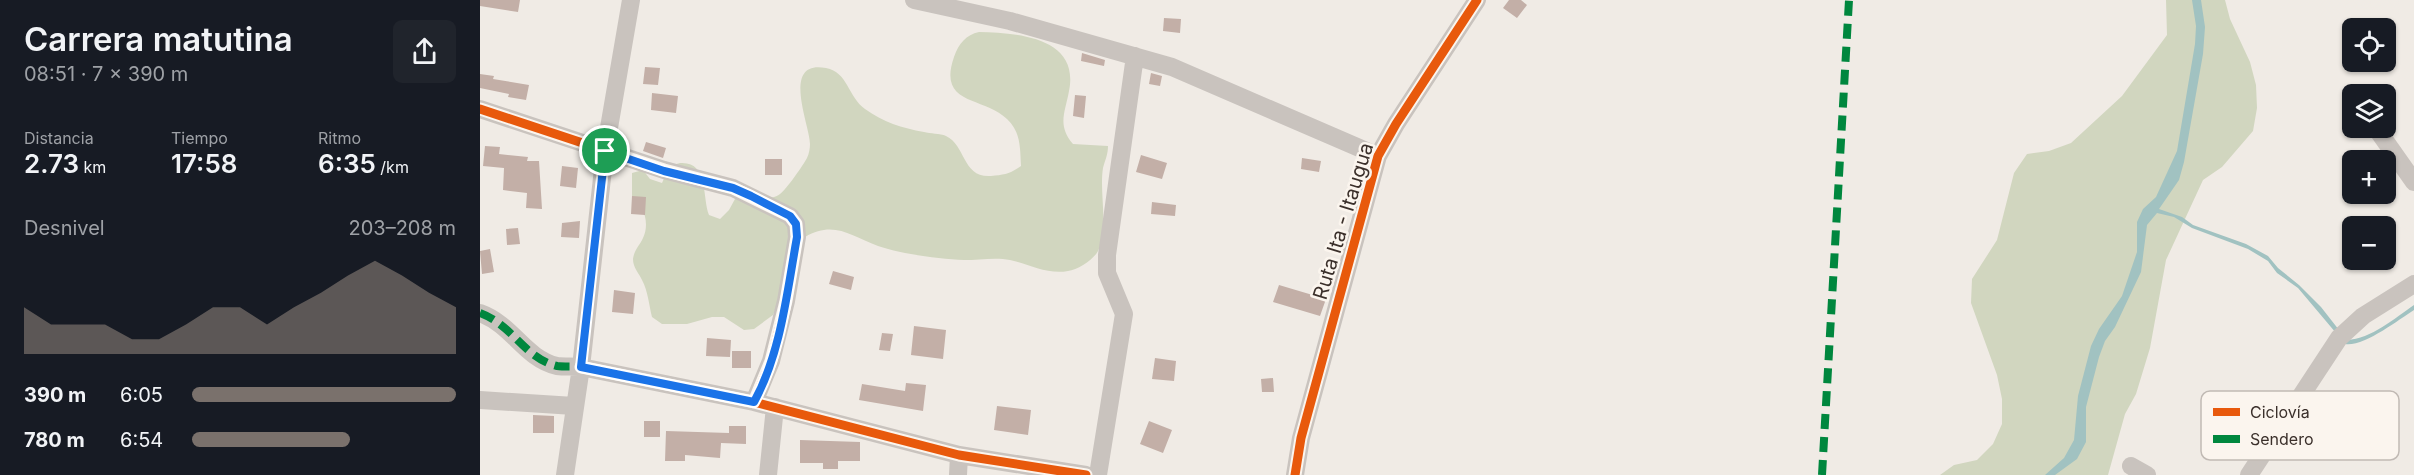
<!DOCTYPE html>
<html lang="es">
<head>
<meta charset="utf-8">
<style>
  :root { --surface:#171b24; --page:#20242c; --text:#f1f3f6; --muted:#9ea1a6; --accent:#7a716c }
  body { margin:0; font-family:Inter,sans-serif; background:var(--page); color:var(--text); height:100vh; display:flex; flex-direction:column; font-size:22px; white-space:nowrap }
  * { box-sizing:border-box; margin:0 }
  p { font-size:20px; color:var(--muted) }
  .icon { flex:none; width:33px; height:33px; fill:none; stroke:currentColor; stroke-width:2; stroke-linecap:round; stroke-linejoin:round }
  .map { position:relative; flex:1; overflow:hidden }
  .sheet { display:flex; flex-direction:column; background:var(--surface); width:480px }
  .sheet>* { flex:none }
  .controls { position:absolute; left:1862px; top:18px; display:grid; gap:12px }
  .controls a { display:grid; place-items:center; width:54px; height:54px; border-radius:9px; background:var(--surface); box-shadow:0 2px 4px #0004; font-size:30px }
  .pin { position:absolute; display:grid; place-items:center; width:51px; height:51px; color:#fff; margin:-26px; border:3px solid #fff; border-radius:50%; box-shadow:0 2px 6px #0007 }
  .round { display:grid; place-items:center; flex:none; width:63px; height:63px; border-radius:9px; background:var(--page) }
  .head { display:flex; align-items:center; justify-content:space-between; height:102px; padding:0 24px }
  h1 { font-size:33px; font-weight:600; line-height:45px }
  .metrics { display:grid; grid-template-columns:repeat(3,1fr); gap:9px; height:102px; padding:6px 24px }
  .metrics div { display:grid; align-content:center }
  .metrics b { font-size:26px; font-weight:600 }
  .metrics small { font-size:16px; font-weight:400 }
  .metrics p { font-size:16px }
  .chart { height:168px; padding:12px 24px }
  .chart p { display:flex; justify-content:space-between }
  .chart svg { width:100%; height:108px; margin-top:6px; fill:var(--accent); opacity:.7 }
  ul { padding:0 24px; list-style:none; font-size:20px }
  li { display:grid; grid-template-columns:96px 72px 1fr; align-items:center; height:45px }
  li i { height:15px; border-radius:8px; background:var(--accent) }
  main { display:flex; flex:1; min-height:0 }
  .map>svg:first-child { display:block }
</style>
</head>
<body>
<main>
<section class="sheet">
<div class="head"><div><h1>Carrera matutina</h1><p>08:51 · 7 × 390 m</p></div><a class="round"><svg class="icon" aria-label="share" viewBox="0 0 24 24"><path d="M12 15V3M7 8l5-5 5 5M5 13v7h14v-7"/></svg></a></div>
<div class="metrics">
<div><p>Distancia</p><b>2.73<small> km</small></b></div>
<div><p>Tiempo</p><b>17:58</b></div>
<div><p>Ritmo</p><b>6:35<small> /km</small></b></div>
</div>
<div class="chart"><p><span>Desnivel</span>203–208 m</p>
<svg viewBox="0 0 160 44" preserveAspectRatio="none"><path d="M0 44V25L10 32L20 32L30 32L40 38L50 38L60 32L70 25L80 25L90 32L100 25L110 19L120 12L130 6L140 12L150 19L160 25V44z"/></svg>
</div>
<ul>
<li><b>390 m</b>6:05<i style="width:100%"></i></li>
<li><b>780 m</b>6:54<i style="width:60%"></i></li>
</ul>
</section>
<div class="map">
<svg width="1934" height="475" viewBox="0 0 1934 475">
  <rect width="100%" height="100%" fill="#f0ebe5"/>
  <path fill="#d1d6bf" d="M1686 0H1745L1750 19 1770 62 1776 85 1777 108 1773 131 1742 167 1723 180 1686 260 1670 348 1656 394 1645 414 1628 475H1460L1474 465 1497 460 1513 444 1522 424V399L1517 375 1491 303 1492 279 1517 240 1534 173 1547 154 1569 151 1591 143 1642 96 1687 35Z
    M499 32C537 33 600 37 589 91 585 113 577 125 593 144L628 146C628 155 625 160 623 168 619 193 629 227 618 251 614 259 598 270 588 271 568 275 549 264 530 260 516 257 499 260 484 260 459 259 422 254 398 246 371 236 354 220 325 237L293 315 274 329 264 330 244 317H232L207 324H182L172 317C169 305 168 291 162 280 159 273 153 268 153 259 154 250 160 245 163 238 170 223 164 205 152 196V173L163 170 170 179 182 183C186 174 190 165 200 163 229 161 222 197 229 215L240 219 249 210 255 199C267 198 289 202 300 194 306 190 324 164 327 158 329 154 330 148 330 144 330 125 300 59 346 68 368 72 368 97 385 109 403 122 422 128 444 132 450 134 460 133 466 136 486 145 482 178 511 176 524 175 530 174 541 166 540 148 541 132 527 119 504 96 457 106 474 57 479 43 486 35 499 32Z"/>
  <path fill="#a1c2c1" d="M1712 0H1721L1725 27 1723 54 1704 162 1699 180 1679 209 1702 217 1713 225 1766 244 1788 256 1798 268 1819 285 1841 307 1859 330 1856 333 1818 288 1797 273 1788 261 1768 249 1712 228 1694 217 1677 213 1667 225 1661 272 1635 327 1625 341 1619 357 1606 407V442L1597 459 1575 475H1565L1584 458 1594 440 1598 396 1611 346 1619 329 1642 296 1657 252V222L1663 209 1676 197 1697 151 1715 44 1716 26Z
    M1934 305V310C1918 320 1884 347 1865 344L1867 340C1891 339 1915 318 1934 305Z"/>
  <path fill="#c3afa7" d="M0 0H40L38 12 0 6Z
    M1029 0H1041L1047 5 1037 18 1023 8Z
    M684 18 701 19 700 33 683 31Z
    M602 53 625 60 624 66 601 61Z
    M165 67 180 68 178 85 163 84Z
    M671 73 682 76 680 86 669 84Z
    M0 74 14 76 13 79 49 85 46 100 28 97 29 94 0 88Z
    M172 93 198 96 196 113 171 110Z
    M595 95 606 96 604 118 593 116Z
    M166 142 186 148 183 158 163 151Z
    M5 146 20 147 19 154 48 157 47 161H59L62 209 46 208 47 193 23 190 24 168 3 166Z
    M661 155 687 163 682 179 656 172Z
    M822 158 841 161 839 172 821 169Z
    M285 159H302V175H285Z
    M82 166 98 168 96 188 80 186Z
    M152 196 166 197 165 215 151 214Z
    M672 202 696 205 695 216 671 214Z
    M100 221 99 238 81 237 82 223Z
    M38 228 40 244 27 245 26 229Z
    M10 249 14 272 2 274 0 251Z
    M353 271 374 277 371 290 349 284Z
    M799 285 846 299 840 316 793 302Z
    M134 290 155 293 153 314 132 312Z
    M434 326 466 330 463 359 431 355Z
    M402 333 413 334 410 351 399 350Z
    M227 338 251 340 250 357 226 356Z
    M252 351H271V368H252Z
    M675 358 696 361 694 381 672 379Z
    M793 378 794 392H782L781 379Z
    M426 383 446 385 443 411 379 400 382 384 425 391Z
    M517 406 551 410 548 435 514 430Z
    M53 415 74 416V433H53Z
    M164 421H180V437H164Z
    M669 421 692 430 683 453 660 444Z
    M249 426H266V444L241 443 240 458 205 455V461H185L186 431 249 433Z
    M320 440 380 442V461H358V469H343V463H320Z"/>
  <g fill="none" stroke-linecap="round" stroke-linejoin="round">
    <path stroke="#c9c3be" stroke-width="18" d="M434 0 530 21 692 67 898 156
      M0 109 184 170 253 188 310 216 316 224 317 237 306 301 291 361 274 402
      M1896 128 1934 182
      M0 313C33 325 44 358 77 366 85 367 94 366 101 367L274 402 479 455 606 475
      M0 400 94 406
      M1651 466 1667 475
      M85 475 101 367 125 151 151 0
      M288 475 295 407
      M478 475 479 455
      M618 475 644 314 627 273V255L655 56
      M815 475 821 438 898 156 916 124 997 0
      M1769 475 1859 338 1883 316 1934 284"/>
    <path stroke="#00873e" stroke-width="8" stroke-dasharray="15 8" stroke-linecap="butt" d="M0 313C33 325 44 358 77 366 85 367 94 366 101 367
      M1342 475 1369 0"/>
    <g stroke="#fbf5ee" stroke-width="13">
      <path id="cycleway" d="M0 109 184 170 253 188 310 216 316 224 317 237 306 301 291 361 274 402
        M101 367 274 402 479 455 606 475
        M815 475 821 438 898 156 916 124 997 0"/>
    </g>
    <use href="#cycleway" stroke="#e8590c" stroke-width="9"/>
  </g>
  <g fill="none" stroke-linecap="round" stroke-linejoin="round">
    <g stroke="#fff" stroke-width="12">
      <path id="route" d="M125 151 184 171 253 188 271 196 310 216 316 224 317 237C307 292 301 353 274 402L101 367Z"/>
    </g>
    <use href="#route" stroke="#1a73e8" stroke-width="8"/>
  </g>
  <g text-anchor="middle" stroke-width="5" stroke-linejoin="round" paint-order="stroke">
    <g font-size="20" fill="#3b302b" stroke="#fbf5ee">
      <text transform="translate(863 221) rotate(-73)" y="7">Ruta Ita - Itaugua</text>
    </g>
  </g>
  <rect x="1721" y="391" width="198" height="69" rx="9" fill="#fbf5ee" stroke="#c1bab4" stroke-width="1.5"/>
  <rect x="1733" y="408" width="27" height="8" fill="#e8590c"/>
  <rect x="1733" y="435" width="27" height="8" fill="#00873e"/>
  <g font-size="16" fill="#3b302b">
    <text x="1770" y="418">Ciclovía</text>
    <text x="1770" y="445">Sendero</text>
  </g>
</svg>
<div class="controls">
<a><svg class="icon" aria-label="locate" viewBox="0 0 24 24"><circle cx="12" cy="12" r="6"/><path d="M12 2v4M12 18v4M2 12h4M18 12h4"/></svg></a>
<a><svg class="icon" aria-label="layers" viewBox="0 0 24 24"><path d="M12 4l9 5-9 5-9-5zM3 14l9 5 9-5"/></svg></a>
<a>+</a>
<a>−</a>
</div>
<div class="pin" style="left:125px;top:151px;background:#1e9e55"><svg class="icon" aria-label="arrive" viewBox="0 0 24 24"><path d="M6 21V4h12l-3 4 3 4H6"/></svg></div>
</div>
</main>
</body>
</html>
